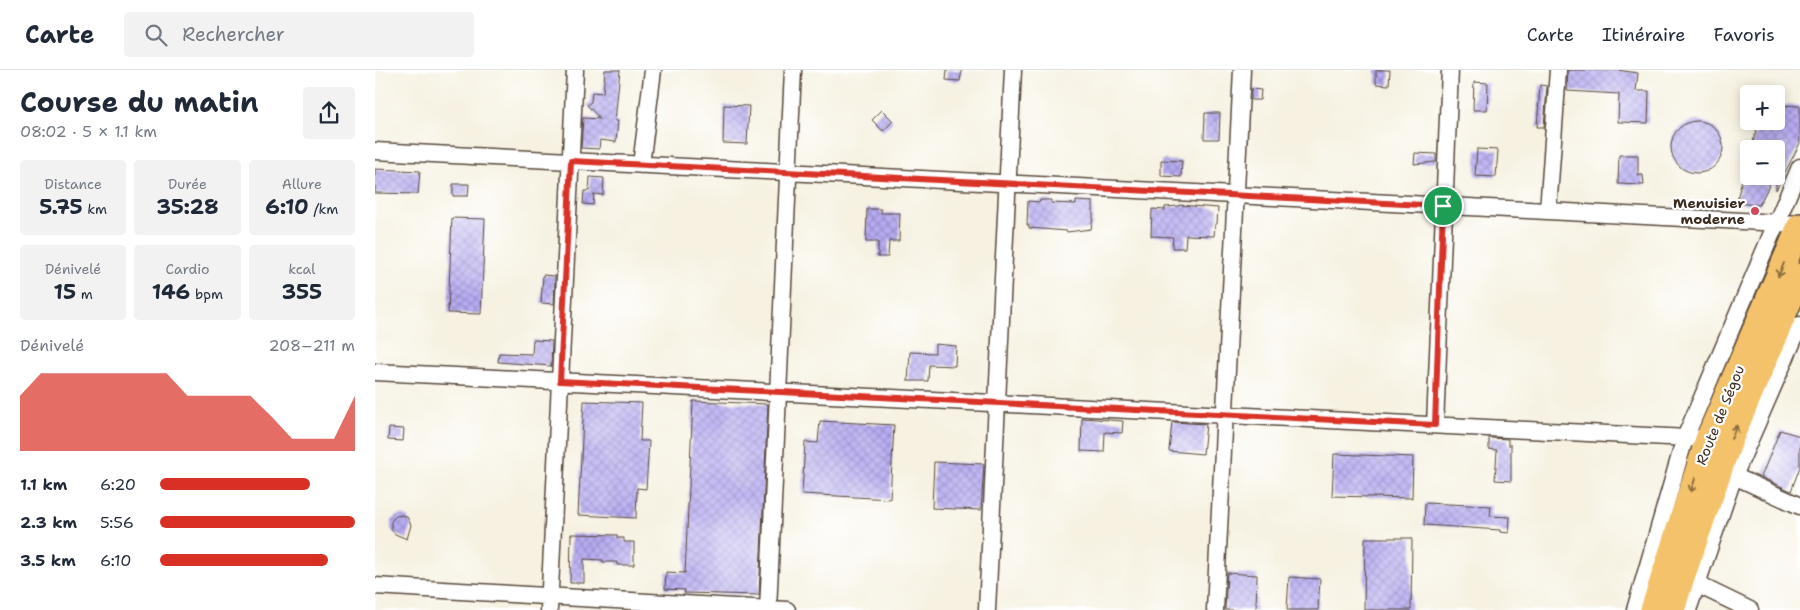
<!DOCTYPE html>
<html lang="fr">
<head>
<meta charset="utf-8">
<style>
  :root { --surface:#fff; --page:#f2f2f3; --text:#1f2937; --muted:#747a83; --line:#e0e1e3; --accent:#d93025 }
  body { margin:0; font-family:"Shantell Sans",sans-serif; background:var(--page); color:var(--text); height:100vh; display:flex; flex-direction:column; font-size:19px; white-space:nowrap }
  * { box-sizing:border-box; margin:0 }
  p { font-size:16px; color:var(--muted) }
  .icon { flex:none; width:28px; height:28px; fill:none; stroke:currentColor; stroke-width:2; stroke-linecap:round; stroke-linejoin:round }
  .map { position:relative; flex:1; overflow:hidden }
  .drawer { display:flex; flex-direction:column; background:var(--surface); width:375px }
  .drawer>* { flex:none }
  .controls { position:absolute; left:1365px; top:15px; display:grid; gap:10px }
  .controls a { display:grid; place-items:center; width:45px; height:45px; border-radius:5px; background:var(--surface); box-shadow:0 2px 12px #0003; font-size:25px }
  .pin { position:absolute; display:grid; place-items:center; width:42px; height:42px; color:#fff; margin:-21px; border:2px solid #fff; border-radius:50%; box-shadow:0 1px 5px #0007 }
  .round { display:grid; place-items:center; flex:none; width:52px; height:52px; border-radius:5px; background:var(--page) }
  .summary { display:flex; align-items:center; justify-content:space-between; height:85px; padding:0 20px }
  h1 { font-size:28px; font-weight:700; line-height:38px }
  .figures { display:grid; grid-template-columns:repeat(3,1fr); gap:8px; height:85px; padding:5px 20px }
  .figures div { display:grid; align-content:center; border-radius:5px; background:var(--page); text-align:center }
  .figures b { font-size:21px; font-weight:700 }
  .figures small { font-size:14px; font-weight:400 }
  .figures p { font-size:14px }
  .chart { height:140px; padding:10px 20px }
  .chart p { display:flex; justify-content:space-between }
  .chart svg { width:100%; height:90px; margin-top:5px; fill:var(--accent); opacity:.7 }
  ul { padding:0 20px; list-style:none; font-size:16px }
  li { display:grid; grid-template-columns:80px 60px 1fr; align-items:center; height:38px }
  li i { height:12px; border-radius:6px; background:var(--accent) }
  header { display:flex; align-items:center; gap:30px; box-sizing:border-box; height:70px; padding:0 25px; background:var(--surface); border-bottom:1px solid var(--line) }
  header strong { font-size:24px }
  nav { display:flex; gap:28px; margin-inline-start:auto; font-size:18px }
  .search { width:350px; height:45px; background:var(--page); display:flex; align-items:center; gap:12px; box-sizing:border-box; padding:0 18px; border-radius:5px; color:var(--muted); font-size:19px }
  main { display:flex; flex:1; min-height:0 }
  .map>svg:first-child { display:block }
</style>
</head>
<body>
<header>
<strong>Carte</strong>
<div class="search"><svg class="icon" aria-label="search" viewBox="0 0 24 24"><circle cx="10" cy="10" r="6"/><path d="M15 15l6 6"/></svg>Rechercher</div>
<nav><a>Carte</a><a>Itinéraire</a><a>Favoris</a></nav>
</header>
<main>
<section class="drawer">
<div class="summary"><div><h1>Course du matin</h1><p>08:02 · 5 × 1.1 km</p></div><a class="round"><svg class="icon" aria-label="share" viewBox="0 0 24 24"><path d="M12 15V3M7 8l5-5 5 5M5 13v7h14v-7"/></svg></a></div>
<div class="figures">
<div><p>Distance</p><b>5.75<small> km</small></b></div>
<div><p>Durée</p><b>35:28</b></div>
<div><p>Allure</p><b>6:10<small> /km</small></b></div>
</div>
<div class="figures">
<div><p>Dénivelé</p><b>15<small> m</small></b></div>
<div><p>Cardio</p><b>146<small> bpm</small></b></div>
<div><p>kcal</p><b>355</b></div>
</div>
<div class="chart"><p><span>Dénivelé</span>208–211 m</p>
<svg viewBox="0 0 160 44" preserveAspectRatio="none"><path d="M0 44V17L10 6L20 6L30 6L40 6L50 6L60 6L70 6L80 17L90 17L100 17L110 17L120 27L130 38L140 38L150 38L160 17V44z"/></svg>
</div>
<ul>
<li><b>1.1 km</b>6:20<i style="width:77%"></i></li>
<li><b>2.3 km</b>5:56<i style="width:100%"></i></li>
<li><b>3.5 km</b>6:10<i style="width:86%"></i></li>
</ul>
</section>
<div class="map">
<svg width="1425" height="540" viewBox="0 0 1425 540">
  <defs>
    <pattern id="building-cross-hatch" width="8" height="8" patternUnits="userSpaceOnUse" patternTransform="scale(1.25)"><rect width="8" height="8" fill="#b7acf3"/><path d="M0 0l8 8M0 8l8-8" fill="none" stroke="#968cc4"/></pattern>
  </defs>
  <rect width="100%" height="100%" fill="#fff"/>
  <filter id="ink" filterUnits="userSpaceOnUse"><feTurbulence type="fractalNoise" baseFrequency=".02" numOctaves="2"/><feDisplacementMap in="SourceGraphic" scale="10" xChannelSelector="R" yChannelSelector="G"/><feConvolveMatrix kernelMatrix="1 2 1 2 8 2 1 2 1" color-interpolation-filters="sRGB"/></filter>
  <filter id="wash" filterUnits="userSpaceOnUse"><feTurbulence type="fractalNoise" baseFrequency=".0096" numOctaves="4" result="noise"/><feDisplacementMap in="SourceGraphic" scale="20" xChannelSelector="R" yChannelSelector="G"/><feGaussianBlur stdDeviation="1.12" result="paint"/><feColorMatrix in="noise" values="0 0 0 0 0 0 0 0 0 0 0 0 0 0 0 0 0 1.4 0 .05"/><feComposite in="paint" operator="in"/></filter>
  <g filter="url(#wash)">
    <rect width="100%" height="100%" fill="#f6f1e1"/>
    <g id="blocks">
      <path fill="url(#building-cross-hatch)" d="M230 0H245L240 51H243L241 72 225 70 224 79 206 78 208 48 225 49 212 35 216 32 217 22 228 23Z
        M572 0H587L585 11 571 10Z
        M1001 0H1015L1014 15 1001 14Z
        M1193 0H1242L1263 3 1261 21H1274L1273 53 1243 52 1244 24 1192 21Z
        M1099 12 1113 13 1112 40H1098Z
        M1165 15 1172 16 1169 57H1162Z
        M876 19 886 20 885 30H876Z
        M349 35 374 36 372 74 348 73Z
        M1401 35 1425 36V73L1401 120V79H1376L1384 51H1401Z
        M507 40 518 51 508 61 497 50Z
        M830 43H845L844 69H829Z
        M1296 77a26 26 0 1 1 52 0a26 26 0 1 1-52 0Z
        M1102 79 1123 80 1121 107 1100 106Z
        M1040 83 1061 84V92L1039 94Z
        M1244 85H1263V105H1268L1269 115 1243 114Z
        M786 90 807 91 806 107 786 106Z
        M0 99 45 101 43 124 0 123Z
        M1368 106H1399L1384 135 1361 133Z
        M215 107 229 108 228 125 219 124 218 135 208 134 209 121H214Z
        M78 114H94L93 126H78Z
        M665 130H676V133L701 134V131L718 132V148L716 159 692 162V161L654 158V155H652L653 131 665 132Z
        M804 135 843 138 842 154H840L839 166 811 165 810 178H797L798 167 776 166 777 139 790 140V137L804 136Z
        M492 139H506V143H525L524 171H514L513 187H503V172H491Z
        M77 148 110 149 106 244 73 243Z
        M168 205 180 206 179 234 166 233Z
        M158 270 177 271 176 296 123 292 124 283 157 284Z
        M560 274 581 276 580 296 554 295 553 311H533L535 282 560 283Z
        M209 331 267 333 265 371H274L271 419 262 418 261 448 203 445Z
        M318 331 393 334 384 525 309 523 310 520 290 519 291 502 310 503Z
        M707 348 748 351 747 363 730 362 729 382 706 381Z
        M445 351 519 355 515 429 427 424 430 372 443 373Z
        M797 352 831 354 828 384 794 381Z
        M14 358 29 359 28 371 13 370Z
        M1405 360 1425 366V397L1416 421 1386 407Z
        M1114 368 1133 369V375H1136V411L1120 410 1122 380 1114 379Z
        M959 384 1038 387 1037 428 957 426Z
        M559 392 609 394 606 440 557 438Z
        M1050 433 1116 436 1115 446 1135 447 1134 463 1125 462V460L1049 455Z
        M28 445 32 447 36 455 32 469 20 464 16 459V451L21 446Z
        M196 464 242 465V468H249V472H259V495H242V492H228V490L209 489V513H195Z
        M990 468H1037L1036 540H989Z
        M852 503 882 505 881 540H850Z
        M914 507 945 509 943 540H912Z"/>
    </g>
  </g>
  <g filter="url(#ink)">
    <use href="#blocks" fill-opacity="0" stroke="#57483b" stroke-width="1"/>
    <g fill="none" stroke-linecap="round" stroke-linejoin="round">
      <g stroke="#57483b" stroke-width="19">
        <path id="minor" d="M0 81 1425 154
          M266 95 278 0
          M1173 141 1183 0
          M0 302 1333 369
          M1060 355 1075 0
          M1359 406 1425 436
          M1311 509 1375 540
          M0 516 412 540
          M174 540 200 0
          M393 540 418 0
          M612 540 638 0
          M840 540 867 0
          M1260 540 1310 368 1425 97
          M1313 540 1359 406 1425 255"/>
      </g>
      <g stroke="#57483b" stroke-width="28">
        <path id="highway" d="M1278 540 1333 369 1425 156
          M1297 540 1307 507 1355 370 1425 206"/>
      </g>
      <use href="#minor" stroke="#fff" stroke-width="16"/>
      <use href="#highway" stroke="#f3c26a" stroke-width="25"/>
    </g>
    <defs><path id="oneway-shaft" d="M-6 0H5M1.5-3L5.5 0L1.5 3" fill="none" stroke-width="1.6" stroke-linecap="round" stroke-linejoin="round" transform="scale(1.25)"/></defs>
    <g stroke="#8e6e40">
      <use href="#oneway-shaft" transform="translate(1406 200) rotate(113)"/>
      <use href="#oneway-shaft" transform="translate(1359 362) rotate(-67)"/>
      <use href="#oneway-shaft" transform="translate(1318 415) rotate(108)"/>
    </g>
  </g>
  <g fill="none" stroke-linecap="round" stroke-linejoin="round" filter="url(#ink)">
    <g stroke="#fff" stroke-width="10">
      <path id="route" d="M196 91 1068 136 1060 355 185 311Z"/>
    </g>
    <use href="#route" stroke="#d93025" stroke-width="6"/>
  </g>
  <circle fill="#d1495b" stroke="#fff" stroke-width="2" cx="1380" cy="141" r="5"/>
  <g text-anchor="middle" stroke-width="4.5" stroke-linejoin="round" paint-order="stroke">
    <g font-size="14" font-weight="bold" fill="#3b2a1e" stroke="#fff" text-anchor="end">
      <text x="1370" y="138">Menuisier<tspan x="1370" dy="16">moderne</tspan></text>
    </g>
    <g font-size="14" fill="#3b2a1e" stroke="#fff">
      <text transform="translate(1345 345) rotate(-68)" y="5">Route de Ségou</text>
    </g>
  </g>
</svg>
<div class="controls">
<a>+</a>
<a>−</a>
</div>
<div class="pin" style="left:1068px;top:136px;background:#1e9e55"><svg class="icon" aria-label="arrive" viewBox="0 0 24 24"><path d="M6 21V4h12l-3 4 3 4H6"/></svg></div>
</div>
</main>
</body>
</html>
